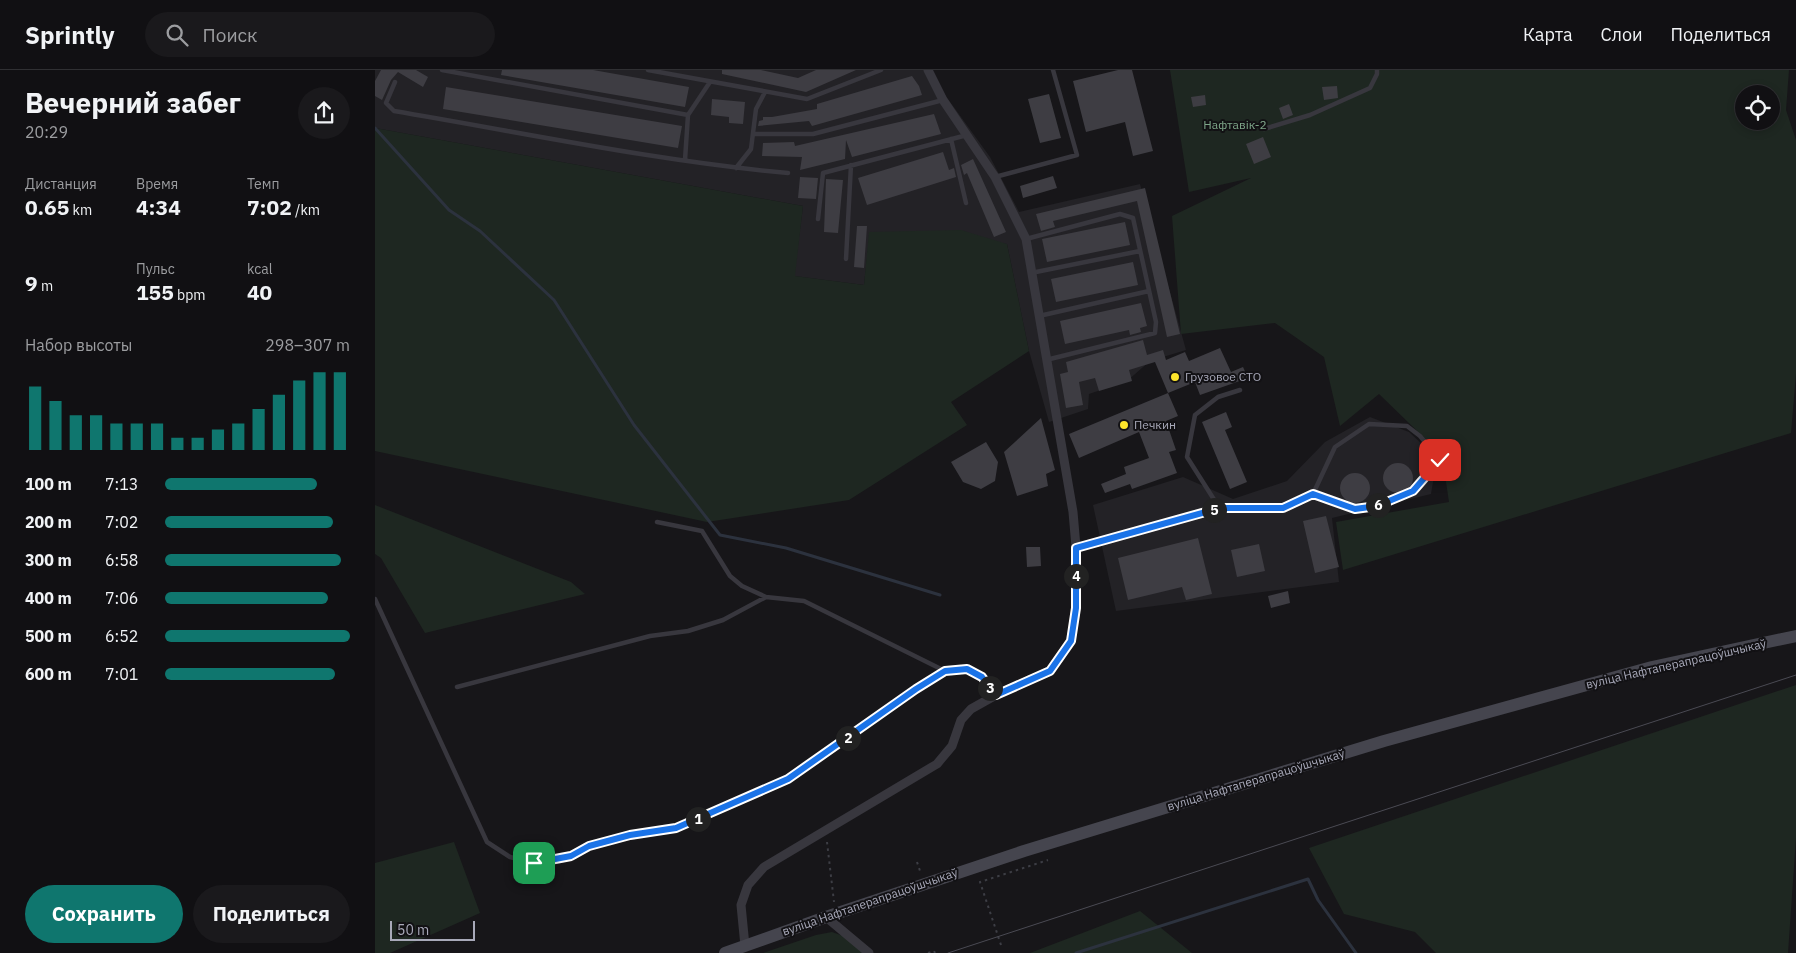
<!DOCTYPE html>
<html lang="ru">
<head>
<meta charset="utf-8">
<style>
  :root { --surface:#111013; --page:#1a191c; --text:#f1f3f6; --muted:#9c9da0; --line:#303033; --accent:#0f766e }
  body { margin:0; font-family:"IBM Plex Sans",sans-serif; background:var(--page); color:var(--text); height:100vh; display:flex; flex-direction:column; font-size:19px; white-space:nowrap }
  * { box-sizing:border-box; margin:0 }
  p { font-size:16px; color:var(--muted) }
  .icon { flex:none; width:28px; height:28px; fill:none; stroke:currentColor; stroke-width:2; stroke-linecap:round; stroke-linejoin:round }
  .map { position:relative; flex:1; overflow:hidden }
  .side { display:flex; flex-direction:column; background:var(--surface); width:375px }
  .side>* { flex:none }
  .tools { position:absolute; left:1360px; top:15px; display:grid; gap:10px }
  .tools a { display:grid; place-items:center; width:45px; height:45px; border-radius:50%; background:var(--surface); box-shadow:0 2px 8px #0003,0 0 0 1px var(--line); font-size:25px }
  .scale { position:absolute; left:15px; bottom:12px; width:85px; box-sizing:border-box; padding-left:5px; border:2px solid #a8a9b9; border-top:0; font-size:14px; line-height:18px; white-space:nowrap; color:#a8a9b9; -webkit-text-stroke:4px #121114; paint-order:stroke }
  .pin { position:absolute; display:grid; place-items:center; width:42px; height:42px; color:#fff; margin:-21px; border-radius:10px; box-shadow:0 2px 8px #0006 }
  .km { position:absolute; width:25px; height:25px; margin:-12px; border-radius:50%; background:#222; color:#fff; font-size:14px; line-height:25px; text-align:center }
  .round { display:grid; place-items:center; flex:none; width:52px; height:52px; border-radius:26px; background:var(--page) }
  .overview { display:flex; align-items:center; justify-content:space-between; height:85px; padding:0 25px }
  h1 { font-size:28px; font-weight:800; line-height:38px }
  .metrics { display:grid; grid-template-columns:repeat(3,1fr); gap:8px; height:85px; padding:5px 25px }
  .metrics div { display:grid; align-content:center }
  .metrics b { font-size:21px; font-weight:800 }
  .metrics small { font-size:14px; font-weight:400 }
  .metrics p { font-size:14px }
  .chart { height:140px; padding:10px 25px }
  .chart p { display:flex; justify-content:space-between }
  .chart svg { width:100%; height:90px; margin-top:5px; stroke:var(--accent); stroke-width:6 }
  .button { display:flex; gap:10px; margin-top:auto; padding:10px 25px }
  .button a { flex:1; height:58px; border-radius:30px; background:var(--accent); color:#fff; font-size:20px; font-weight:800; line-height:58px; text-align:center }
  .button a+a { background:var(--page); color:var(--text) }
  ul { padding:0 25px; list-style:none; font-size:16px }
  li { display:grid; grid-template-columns:80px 60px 1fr; align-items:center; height:38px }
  li i { height:12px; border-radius:6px; background:var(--accent) }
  header { display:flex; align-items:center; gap:30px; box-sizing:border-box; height:70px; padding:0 25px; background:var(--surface); border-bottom:1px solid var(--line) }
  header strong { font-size:24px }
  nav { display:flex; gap:28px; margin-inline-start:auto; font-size:18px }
  .search { width:350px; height:45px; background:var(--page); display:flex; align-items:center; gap:12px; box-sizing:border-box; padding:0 18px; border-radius:28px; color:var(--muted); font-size:19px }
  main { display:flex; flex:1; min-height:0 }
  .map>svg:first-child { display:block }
</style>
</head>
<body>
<header>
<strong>Sprintly</strong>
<div class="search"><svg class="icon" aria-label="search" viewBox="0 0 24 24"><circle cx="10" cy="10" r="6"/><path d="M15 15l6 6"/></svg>Поиск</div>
<nav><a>Карта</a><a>Слои</a><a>Поделиться</a></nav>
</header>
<main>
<section class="side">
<div class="overview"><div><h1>Вечерний забег</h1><p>20:29</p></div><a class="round"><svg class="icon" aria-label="share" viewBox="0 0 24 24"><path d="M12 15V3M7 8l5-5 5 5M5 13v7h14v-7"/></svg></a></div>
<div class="metrics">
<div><p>Дистанция</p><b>0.65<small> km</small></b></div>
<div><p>Время</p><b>4:34</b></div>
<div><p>Темп</p><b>7:02<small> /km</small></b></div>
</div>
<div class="metrics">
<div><b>9<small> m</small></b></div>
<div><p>Пульс</p><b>155<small> bpm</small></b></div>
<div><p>kcal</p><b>40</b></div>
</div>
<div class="chart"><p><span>Набор высоты</span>298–307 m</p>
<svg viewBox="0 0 160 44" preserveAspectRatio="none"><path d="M5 44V13M15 44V20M25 44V27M35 44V27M45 44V31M55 44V31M65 44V31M75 44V38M85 44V38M95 44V34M105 44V31M115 44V24M125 44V17M135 44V10M145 44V6M155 44V6"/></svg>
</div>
<ul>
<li><b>100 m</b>7:13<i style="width:82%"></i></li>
<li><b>200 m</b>7:02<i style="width:91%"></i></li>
<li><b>300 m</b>6:58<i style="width:95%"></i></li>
<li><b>400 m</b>7:06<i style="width:88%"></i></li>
<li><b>500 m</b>6:52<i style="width:100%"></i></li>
<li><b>600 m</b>7:01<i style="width:92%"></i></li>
</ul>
<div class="button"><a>Сохранить</a><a>Поделиться</a></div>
</section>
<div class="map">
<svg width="1421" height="883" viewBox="0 0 1421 883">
  <rect width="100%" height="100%" fill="#171619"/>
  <path fill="#232226" d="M0 0H552L615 87 644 142 765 114 811 280 775 291 752 311 714 324 713 339 674 352 654 281 632 174 495 162 489 215 419 206 428 136 0 58Z
    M995 347 1034 362 1062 388 1056 424 957 448 964 512 741 541 718 435 808 407 858 429 912 411 950 372Z"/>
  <path fill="#1e2721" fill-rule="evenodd" d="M795 0H1414L1411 40 1421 70V304L1416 363 968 500 961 452 1074 432 1067 385 1004 324 965 356 949 287 900 253 806 264 797 146 876 108 814 122ZM1369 24H1396V51H1369Z
    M0 58 428 136 420 206 489 215 494 162 586 160 632 174 654 281 576 332 592 355 474 430 332 452 0 381Z
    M0 435 196 512 210 524 50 563 6 488 0 484Z
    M1421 615V768L1413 883H1061L1040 862 969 844 934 778Z
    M79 772 105 843 15 883H0V793Z
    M765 841 817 883H655Z
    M457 862 468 866 489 883H388L441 865Z"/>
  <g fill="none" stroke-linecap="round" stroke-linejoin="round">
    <path stroke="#2c323e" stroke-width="3" d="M0 58 74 140 105 161 179 230 259 355 345 465 411 478 565 525
      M701 883 933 809 943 830 981 883"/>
  </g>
  <path fill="#3e3d43" d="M6 0H41L53 7 48 17 23 2 16 10 7 30 0 26V11Z
    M127 0H218L314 17 310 37 126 5Z
    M347 0H386L423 8 441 0H481L431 22 347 4Z
    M743 0H757L778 81 758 86 750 52 711 62 698 11Z
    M537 6 544 16 547 25 437 56 434 51 383 56 384 51 388 50V47H397L442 39V34Z
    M962 16 963 28 949 30 947 17Z
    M71 17 307 56 303 78 68 39Z
    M674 24 686 68 665 73 653 29Z
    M830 25 831 35 818 37 816 27Z
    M337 29 370 32 368 54 354 53V47L336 45Z
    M914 34 918 45 908 49 904 38Z
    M559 44 566 64 477 87 471 70 470 89 425 100 427 87 387 86 388 73 419 72 420 76Z
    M888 67 896 87 879 94 871 74Z
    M568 82 574 100 579 98 581 107 492 135 483 108Z
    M598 89 631 162 619 167 592 103 589 105 586 95Z
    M678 106 682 118 648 128 645 116Z
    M425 107 443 108 441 129 423 128Z
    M451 109 468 110 463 163 449 162Z
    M770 118 805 264 792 267 762 131 678 151 680 157 666 161 661 144Z
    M750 152 755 175 672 192 667 169Z
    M482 156H492L489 198 479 197Z
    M758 192 763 215 681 232 676 209Z
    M766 233 772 256 765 258 766 262 755 265 754 260 690 274 685 251Z
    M768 270 772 285 788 280 791 290 810 282 814 291 845 278 856 302 868 297 873 308 825 325 820 312 793 323 780 292 754 300 757 311 724 321 720 308 704 312 708 335 691 338 685 304 693 302 691 292Z
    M793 323 803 346 791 351 801 380 794 382 802 403 757 419 755 414 730 423 726 414 751 404 749 397 774 388 764 362 704 388 694 364Z
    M851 342 857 357 850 360 872 412 855 419 827 352Z
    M666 348 680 400 671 404 673 416 642 426 629 382Z
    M611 372 623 392 620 411 606 419 588 412 576 392Z
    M1008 408a15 15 0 1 1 30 0a15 15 0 1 1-30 0Z
    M965 418a15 15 0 1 1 30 0a15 15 0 1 1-30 0Z
    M951 446 964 497 940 503 928 451Z
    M823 468 837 524 811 530 807 517 753 530 743 488Z
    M884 474 890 501 862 507 856 480Z
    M651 477H665L666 496 652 497Z
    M913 521 915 533 896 538 893 526Z"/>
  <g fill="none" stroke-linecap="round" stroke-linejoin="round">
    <path stroke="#3d3e45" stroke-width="2" stroke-dasharray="2.5 4" stroke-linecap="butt" d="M452 772 459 832
      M542 792 546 804
      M626 875 605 812 673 790
      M553 883 559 881 560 883"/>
    <path stroke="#38373e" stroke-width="4.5" d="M67 0 313 45
      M273 0 432 29 506 0
      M20 12 11 33 19 41C150 63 281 91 413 103
      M889 59 935 45 995 18 1002 4V0
      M379 64H438L568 30
      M576 69 591 133
      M310 90 313 45 335 12
      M361 98 376 79 381 39 390 22
      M620 107 702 85 678 0
      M443 149 448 103 592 65
      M651 169 745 144 758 148 781 252 780 263 671 290
      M471 189 476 95
      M656 203 765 181
      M664 246 774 221
      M845 439 812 387 820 345 843 327 865 320
      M282 452 327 461 355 506 367 516 391 527
      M702 477 845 439 908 438 938 424 960 377 994 354 1032 356 1045 366 1065 390 1038 421 1002 436 980 439 938 424
      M0 529 112 772 135 787 159 793 196 786 214 776 255 765 301 758 413 709 541 619 570 601 592 599 607 607 621 625
      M82 617 275 566 313 561 348 550 391 527 429 531 570 601"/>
    <path stroke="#38373e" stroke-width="9" d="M451 847 494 883
      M370 876 366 835 373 815 389 797 562 694 577 676 586 650 596 639 621 625 675 601 696 571 701 538V477L698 442 651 169 620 107 568 30 553 0"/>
    <path stroke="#45454e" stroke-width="12" d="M350 883 451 847 649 781 1009 671 1277 597 1421 566"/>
    <path stroke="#4a4a53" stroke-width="1" d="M573 883 1421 605"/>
  </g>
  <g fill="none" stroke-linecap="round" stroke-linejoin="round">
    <g stroke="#fff" stroke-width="10">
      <path id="route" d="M159 793 196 786 214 776 255 765 301 758 413 709 541 619 570 601 592 599 607 607 621 625 675 601 696 571 701 538V478L845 438H908L938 424 980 439 1002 436 1038 421 1065 390"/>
    </g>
    <use href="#route" stroke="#1a73e8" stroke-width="6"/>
  </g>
  <g fill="#fde42b" stroke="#121114" stroke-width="2">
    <circle cx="800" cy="307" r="5"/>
    <circle cx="749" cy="355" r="5"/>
  </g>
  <g text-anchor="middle" stroke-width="4" stroke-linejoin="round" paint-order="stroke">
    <g font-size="12" fill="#7ea689" stroke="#121114">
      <text x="860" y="59">Нафтавік-2</text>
    </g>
    <g font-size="12" fill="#a8a9b9" stroke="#121114" text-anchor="start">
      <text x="810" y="311">Грузовое СТО</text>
      <text x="759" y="359">Печкин</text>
    </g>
    <g font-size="12" fill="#a8a9b9" stroke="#121114">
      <text transform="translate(1301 594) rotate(-13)" y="4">вуліца Нафтаперапрацоўшчыкаў</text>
      <text transform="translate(881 710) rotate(-17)" y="4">вуліца Нафтаперапрацоўшчыкаў</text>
      <text transform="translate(495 832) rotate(-19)" y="4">вуліца Нафтаперапрацоўшчыкаў</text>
    </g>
  </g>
</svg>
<div class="tools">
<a><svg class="icon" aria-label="locate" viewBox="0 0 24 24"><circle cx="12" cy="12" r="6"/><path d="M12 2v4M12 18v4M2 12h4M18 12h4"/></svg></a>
</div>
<div class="scale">50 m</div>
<div class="pin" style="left:159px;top:793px;background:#1e9e55"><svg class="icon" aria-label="arrive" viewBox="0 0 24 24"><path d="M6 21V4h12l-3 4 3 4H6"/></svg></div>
<div class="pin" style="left:1065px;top:390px;background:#d93025"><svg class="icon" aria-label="check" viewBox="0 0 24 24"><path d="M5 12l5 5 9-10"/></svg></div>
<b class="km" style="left:323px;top:749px">1</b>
<b class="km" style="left:473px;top:668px">2</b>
<b class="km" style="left:615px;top:618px">3</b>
<b class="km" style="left:701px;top:506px">4</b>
<b class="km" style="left:839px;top:440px">5</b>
<b class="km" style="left:1003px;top:435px">6</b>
</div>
</main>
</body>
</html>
